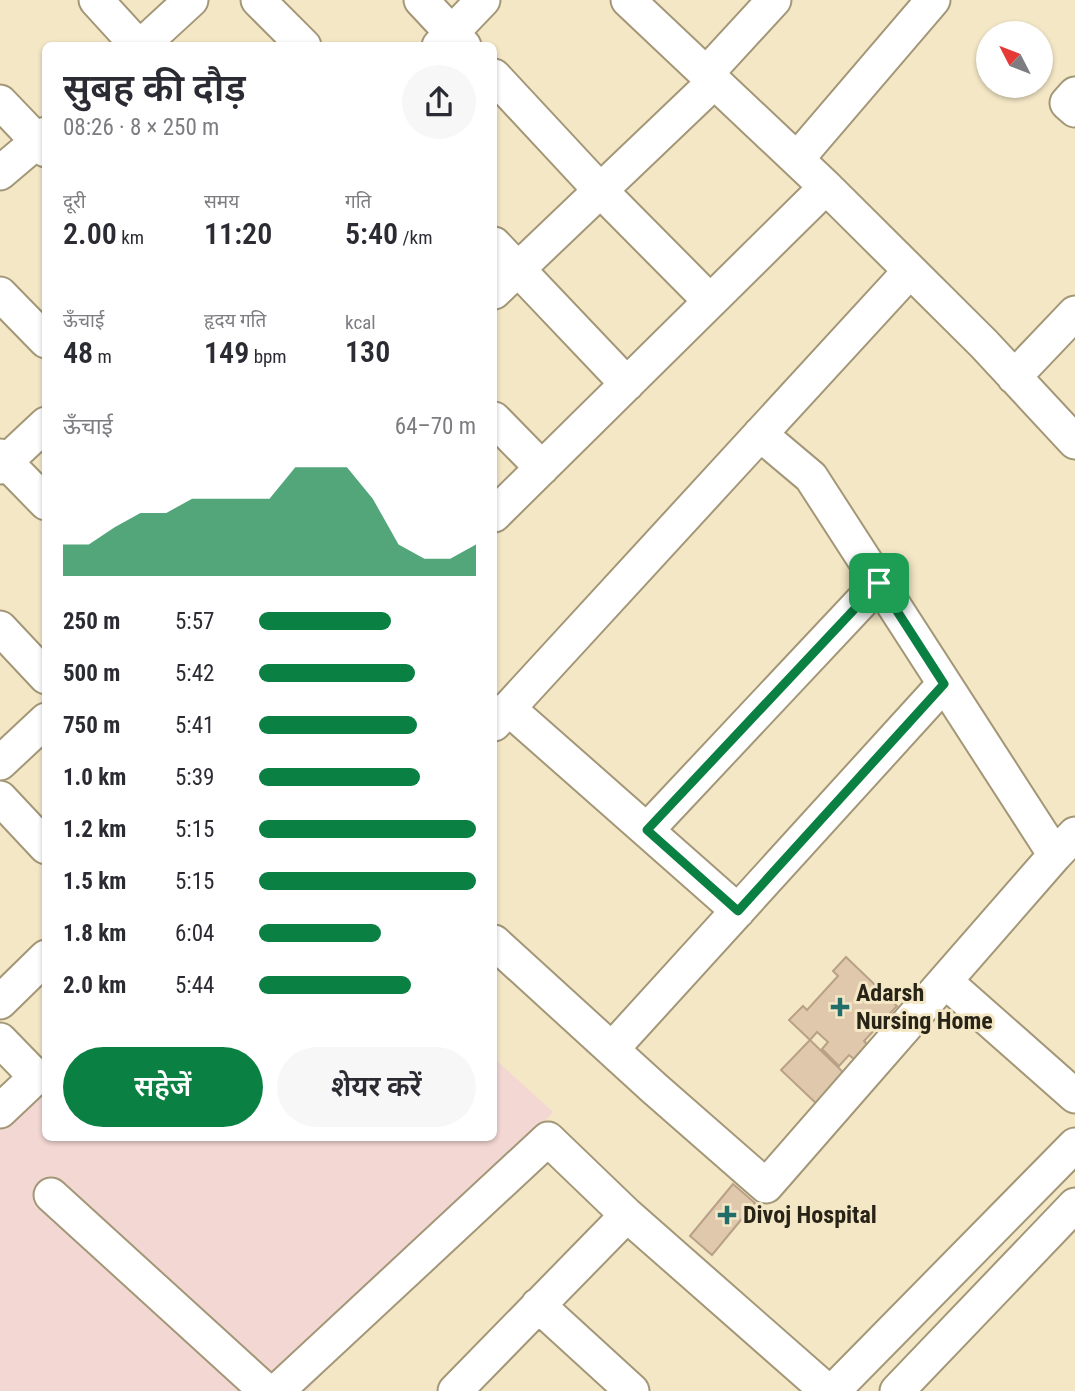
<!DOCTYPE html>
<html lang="hi">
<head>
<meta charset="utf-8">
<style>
  :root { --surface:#fff; --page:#f7f7f7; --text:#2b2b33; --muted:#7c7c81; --accent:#0b8043 }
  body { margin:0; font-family:"Roboto Condensed","Noto Sans Devanagari",sans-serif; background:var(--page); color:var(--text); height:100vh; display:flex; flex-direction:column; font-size:26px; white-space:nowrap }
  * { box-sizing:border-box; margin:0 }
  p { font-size:23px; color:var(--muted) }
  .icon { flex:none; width:38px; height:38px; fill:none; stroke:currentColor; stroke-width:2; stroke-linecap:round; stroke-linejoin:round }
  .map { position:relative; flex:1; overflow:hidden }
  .sheet { position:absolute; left:42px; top:42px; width:455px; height:1099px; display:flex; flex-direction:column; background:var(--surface); border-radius:10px; box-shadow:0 2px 5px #0004 }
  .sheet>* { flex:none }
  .needle { width:46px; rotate:312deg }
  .fabs { position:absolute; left:976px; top:21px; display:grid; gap:14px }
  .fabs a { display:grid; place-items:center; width:77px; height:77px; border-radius:50%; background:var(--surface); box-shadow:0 2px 5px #0004; font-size:35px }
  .pin { position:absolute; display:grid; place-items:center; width:60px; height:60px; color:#fff; margin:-30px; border-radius:14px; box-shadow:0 4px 10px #0006 }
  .round { display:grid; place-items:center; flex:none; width:74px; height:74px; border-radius:37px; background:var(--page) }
  .overview { display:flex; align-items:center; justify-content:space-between; height:119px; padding:0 21px }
  h1 { font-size:38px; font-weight:600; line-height:52px }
  .figures { display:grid; grid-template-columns:repeat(3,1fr); gap:10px; height:119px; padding:7px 21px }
  .figures div { display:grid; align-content:center }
  .figures b { font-size:30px; font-weight:600 }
  .figures small { font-size:19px; font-weight:400 }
  .figures p { font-size:19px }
  .chart { height:196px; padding:14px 21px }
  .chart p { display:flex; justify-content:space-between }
  .chart svg { width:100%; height:126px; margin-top:7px; fill:var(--accent); opacity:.7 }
  .primary-button { display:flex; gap:14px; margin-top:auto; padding:14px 21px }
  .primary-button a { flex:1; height:80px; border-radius:42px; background:var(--accent); color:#fff; font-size:28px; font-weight:600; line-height:80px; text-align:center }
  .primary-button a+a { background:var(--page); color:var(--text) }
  ul { padding:0 21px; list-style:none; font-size:23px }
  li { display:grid; grid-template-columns:112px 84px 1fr; align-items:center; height:52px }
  li i { height:18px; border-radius:9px; background:var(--accent) }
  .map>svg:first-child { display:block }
</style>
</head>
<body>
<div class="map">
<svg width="1075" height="1391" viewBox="0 0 1075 1391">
  <rect width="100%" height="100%" fill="#f4e7c6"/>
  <path fill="#f2d7d3" d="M494 1058 553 1112 307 1391H0V1126L45 1075 46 1138H494Z"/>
  <path fill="#e0c8ac" stroke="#b8a186" stroke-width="2" d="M846 957 897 1006 864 1041 868 1045 854 1059 849 1055 839 1066 822 1049 828 1042 817 1032 810 1040 789 1020 803 1006 807 1010 838 976 833 971Z
    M810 1040 848 1077 820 1107 781 1070Z
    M733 1184 755 1203 712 1255 690 1236Z"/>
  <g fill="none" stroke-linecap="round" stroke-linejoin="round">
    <g stroke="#a39778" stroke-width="37">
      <path id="minor" d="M96 0 138 46
        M258 0 304 46
        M421 0 464 46
        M628 0 826 187 984 344 1075 442
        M141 46 191 0
        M439 46 483 0
        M706 74 774 0
        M494 76 600 190 710 301
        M1075 94 1067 103 1075 110
        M0 102 46 150
        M797 159 933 0
        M0 173 46 134
        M494 244 627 384
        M494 292 715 81
        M0 294 46 341
        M1014 377 1075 313
        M494 419 542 468
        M0 456 46 503
        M0 467 46 424
        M494 515 826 187
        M0 628 46 677
        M508 708 738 911
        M494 724 910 271
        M0 763 46 720
        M0 798 46 847
        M647 830 879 583
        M1055 855 1075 834
        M494 942 654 1088 766 1186 1055 855 811 477 760 434
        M945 981 1075 1096
        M0 1002 46 957
        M0 1040 36 1077 0 1111
        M612 1049 944 684
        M51 1195 266 1391
        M538 1305 632 1391
        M277 1391 548 1139 627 1215 827 1391
        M455 1391 627 1215
        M833 1391 1075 1145
        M897 1391 1075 1205"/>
    </g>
    <use href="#minor" stroke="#fff" stroke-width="33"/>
  </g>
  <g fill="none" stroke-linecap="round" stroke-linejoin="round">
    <g stroke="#fff" stroke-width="14">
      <path id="route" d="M879 583 944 684 738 911 647 830Z"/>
    </g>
    <use href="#route" stroke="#0b8043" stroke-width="9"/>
  </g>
  <g fill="#226d69" stroke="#f4e7c6" stroke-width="2.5">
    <path d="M836.5 996.5h7v7h7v7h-7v7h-7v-7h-7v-7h7z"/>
    <path d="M723.5 1204.5h7v7h7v7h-7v7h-7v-7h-7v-7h7z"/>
  </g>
  <g text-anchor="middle" stroke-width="6" stroke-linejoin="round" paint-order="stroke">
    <g font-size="24" font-weight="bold" fill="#282317" stroke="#f4e7c6" text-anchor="start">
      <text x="856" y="1001">Adarsh<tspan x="856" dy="28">Nursing Home</tspan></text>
      <text x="743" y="1223">Divoj Hospital</text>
    </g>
  </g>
</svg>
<div class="fabs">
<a><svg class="needle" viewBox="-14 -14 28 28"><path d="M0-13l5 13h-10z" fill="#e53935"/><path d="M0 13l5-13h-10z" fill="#7c7c81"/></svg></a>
</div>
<div class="pin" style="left:879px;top:583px;background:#1e9e55"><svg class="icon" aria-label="arrive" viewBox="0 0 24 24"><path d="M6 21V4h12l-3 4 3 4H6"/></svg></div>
<section class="sheet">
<div class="overview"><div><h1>सुबह की दौड़</h1><p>08:26 · 8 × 250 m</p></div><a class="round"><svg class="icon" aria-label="share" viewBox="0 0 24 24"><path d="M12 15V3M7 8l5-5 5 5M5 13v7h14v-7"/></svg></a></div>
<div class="figures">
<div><p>दूरी</p><b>2.00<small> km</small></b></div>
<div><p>समय</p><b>11:20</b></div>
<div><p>गति</p><b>5:40<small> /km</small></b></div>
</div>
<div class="figures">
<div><p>ऊँचाई</p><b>48<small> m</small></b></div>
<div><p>हृदय गति</p><b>149<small> bpm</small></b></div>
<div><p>kcal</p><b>130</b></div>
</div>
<div class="chart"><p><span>ऊँचाई</span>64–70 m</p>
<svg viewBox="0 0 160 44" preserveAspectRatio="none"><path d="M0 44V33L10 33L20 27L30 22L40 22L50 17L60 17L70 17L80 17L90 6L100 6L110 6L120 17L130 33L140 38L150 38L160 33V44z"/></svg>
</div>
<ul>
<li><b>250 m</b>5:57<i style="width:61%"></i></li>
<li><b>500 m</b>5:42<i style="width:72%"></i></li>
<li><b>750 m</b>5:41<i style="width:73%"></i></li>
<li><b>1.0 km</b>5:39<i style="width:74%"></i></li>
<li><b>1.2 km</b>5:15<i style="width:100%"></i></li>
<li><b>1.5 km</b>5:15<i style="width:100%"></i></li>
<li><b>1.8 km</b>6:04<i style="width:56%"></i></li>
<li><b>2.0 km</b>5:44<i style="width:70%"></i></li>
</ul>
<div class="primary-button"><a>सहेजें</a><a>शेयर करें</a></div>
</section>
</div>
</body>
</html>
